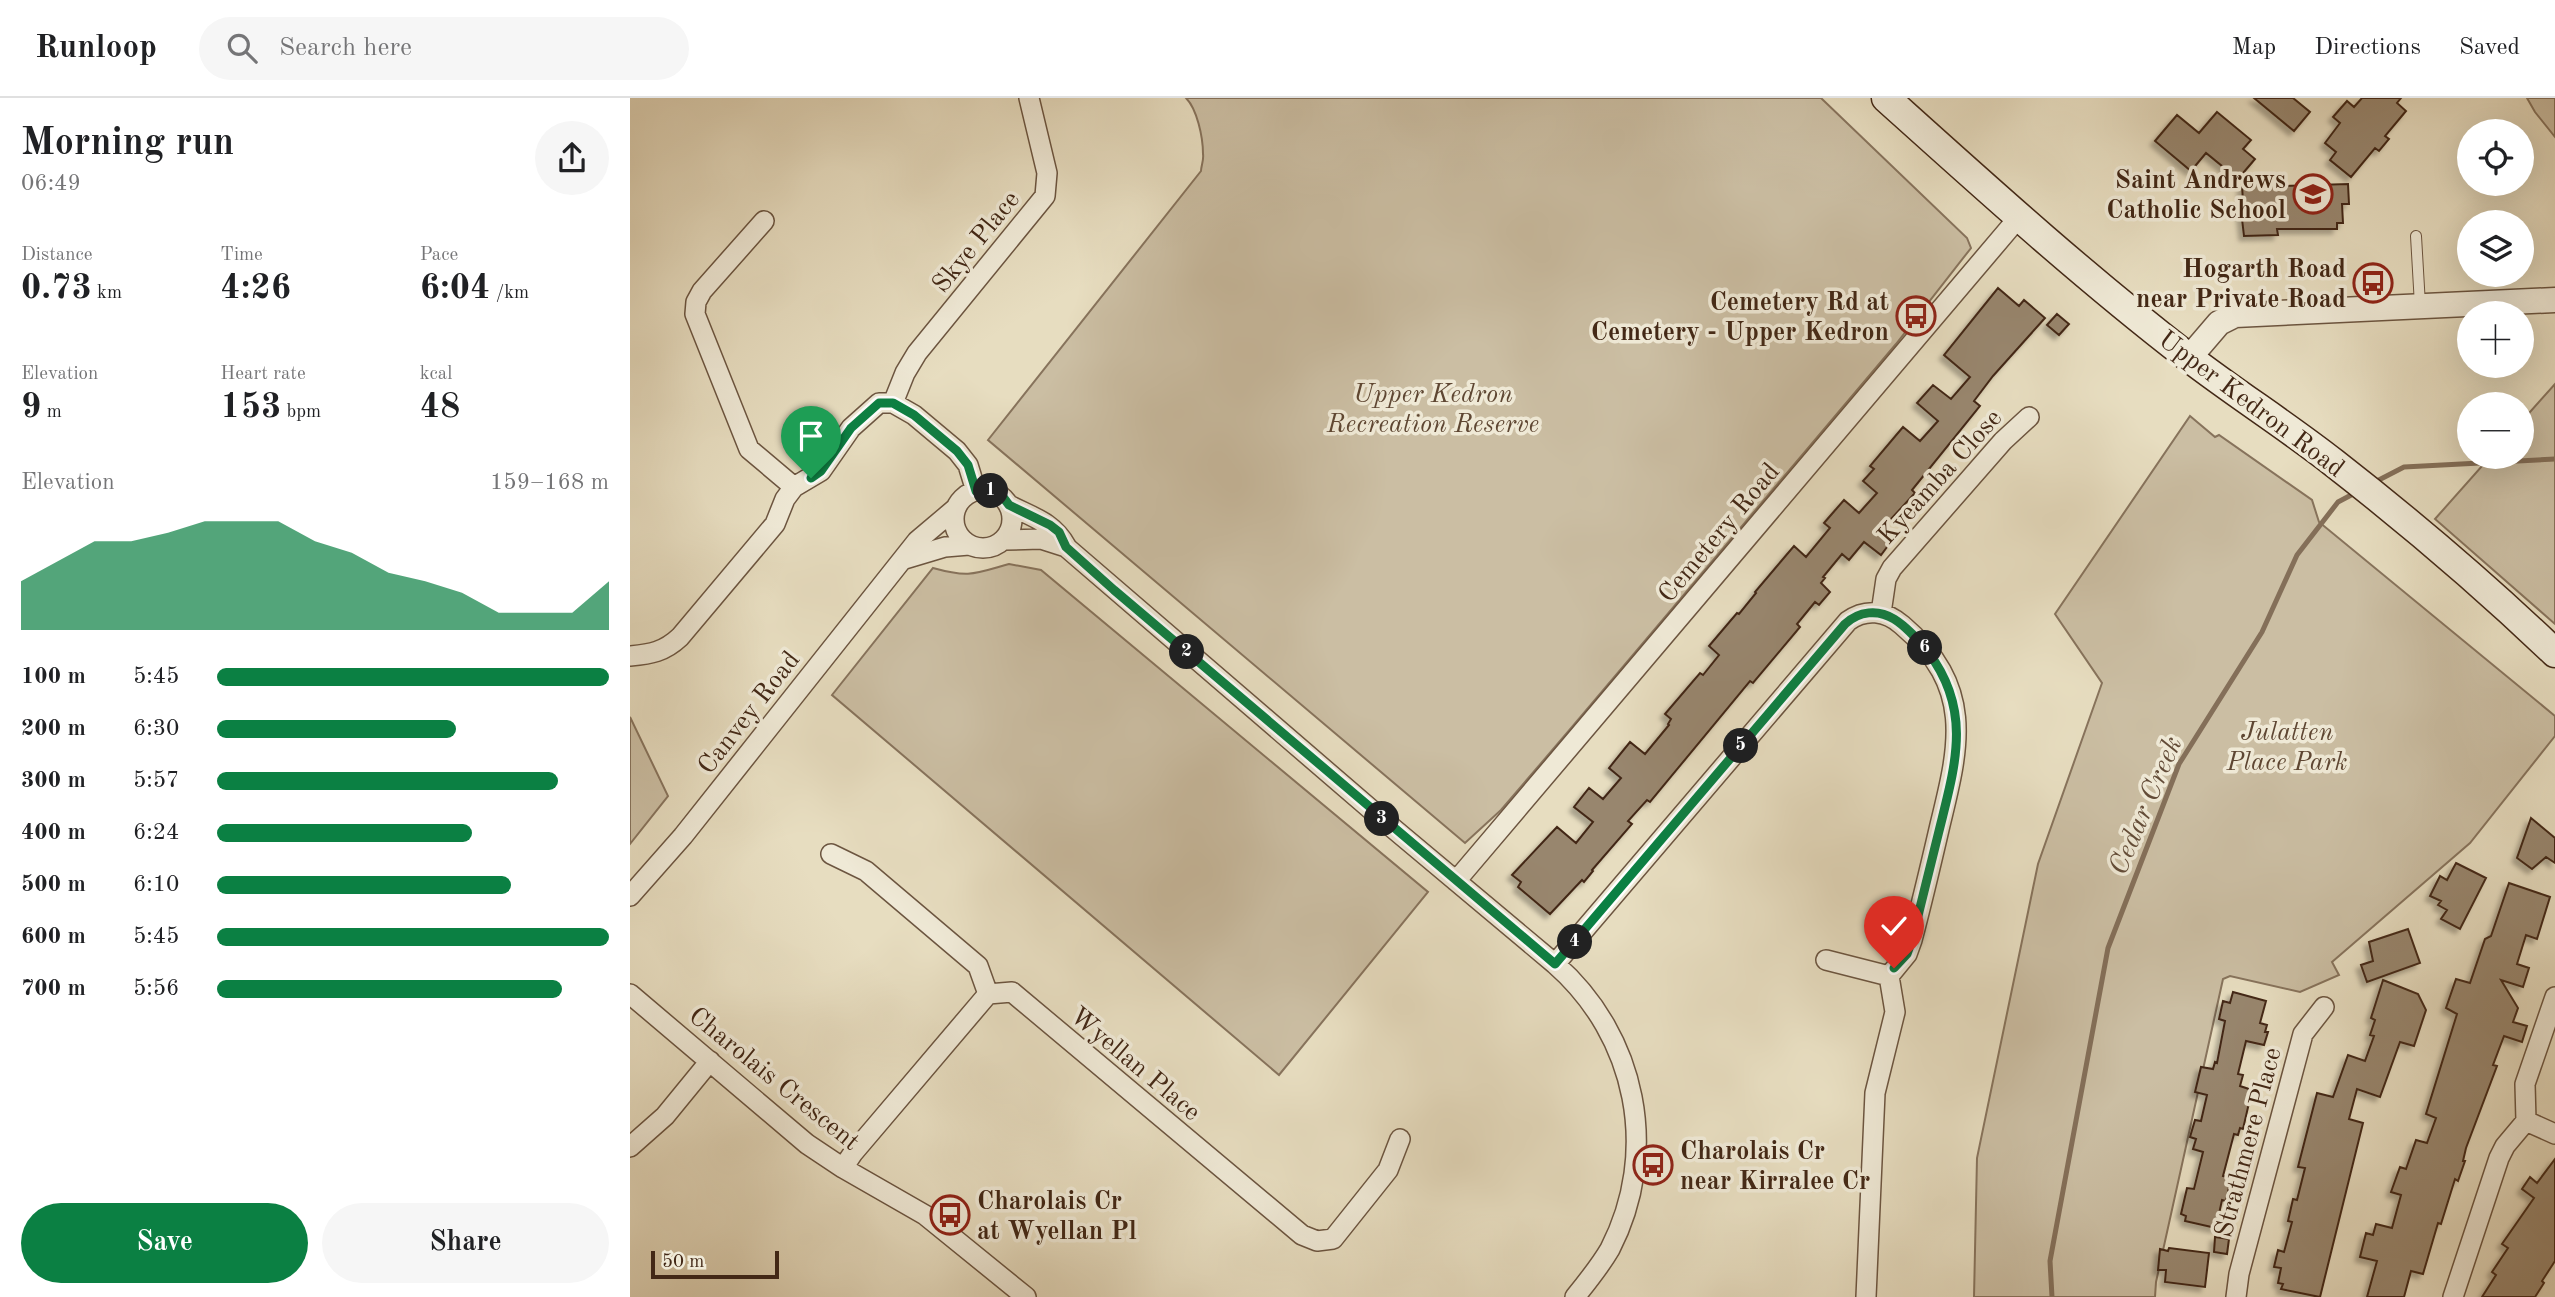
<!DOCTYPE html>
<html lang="en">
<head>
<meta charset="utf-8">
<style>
  :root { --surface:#fff; --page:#f6f6f6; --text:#202124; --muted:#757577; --line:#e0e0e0; --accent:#0b8043 }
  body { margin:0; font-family:"Old Standard TT",serif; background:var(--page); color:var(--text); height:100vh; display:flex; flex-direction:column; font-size:26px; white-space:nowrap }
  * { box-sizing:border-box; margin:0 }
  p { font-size:23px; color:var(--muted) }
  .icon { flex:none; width:38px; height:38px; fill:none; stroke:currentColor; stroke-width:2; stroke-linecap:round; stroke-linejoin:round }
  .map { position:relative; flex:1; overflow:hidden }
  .panel { display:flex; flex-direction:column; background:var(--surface); width:630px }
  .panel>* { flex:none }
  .controls { position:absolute; left:1827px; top:21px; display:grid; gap:14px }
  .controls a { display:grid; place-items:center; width:77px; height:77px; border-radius:50%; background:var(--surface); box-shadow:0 7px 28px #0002; font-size:35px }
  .scale { position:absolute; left:21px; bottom:18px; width:128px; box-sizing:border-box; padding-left:7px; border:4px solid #432816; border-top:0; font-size:19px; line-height:24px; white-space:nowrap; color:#432816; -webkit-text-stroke:5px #efe9d6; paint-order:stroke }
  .pin { position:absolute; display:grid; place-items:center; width:60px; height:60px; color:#fff; margin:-72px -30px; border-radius:50% 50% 50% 0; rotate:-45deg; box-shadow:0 0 7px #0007 }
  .pin .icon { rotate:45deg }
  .km { position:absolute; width:35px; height:35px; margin:-18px; border-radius:50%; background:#222; color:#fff; font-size:19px; line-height:35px; text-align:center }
  .round { display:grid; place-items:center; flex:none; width:74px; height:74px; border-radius:37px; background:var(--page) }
  .head { display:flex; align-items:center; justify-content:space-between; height:119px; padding:0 21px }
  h1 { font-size:38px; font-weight:600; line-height:52px }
  .figures { display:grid; grid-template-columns:repeat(3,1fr); gap:10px; height:119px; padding:7px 21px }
  .figures div { display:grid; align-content:center }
  .figures b { font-size:35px; font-weight:600 }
  .figures small { font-size:19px; font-weight:400 }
  .figures p { font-size:19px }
  .chart { height:196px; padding:14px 21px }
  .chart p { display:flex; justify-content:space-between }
  .chart svg { width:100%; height:126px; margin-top:7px; fill:var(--accent); opacity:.7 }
  .button { display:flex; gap:14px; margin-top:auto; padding:14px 21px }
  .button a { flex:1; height:80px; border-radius:42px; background:var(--accent); color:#fff; font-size:28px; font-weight:600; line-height:80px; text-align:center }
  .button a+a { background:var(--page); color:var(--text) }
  ul { padding:0 21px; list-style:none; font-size:23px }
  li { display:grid; grid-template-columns:112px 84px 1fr; align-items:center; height:52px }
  li i { height:18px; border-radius:9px; background:var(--accent) }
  header { display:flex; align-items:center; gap:42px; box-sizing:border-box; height:98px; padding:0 35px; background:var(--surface); border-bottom:2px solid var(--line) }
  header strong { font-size:33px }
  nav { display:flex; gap:38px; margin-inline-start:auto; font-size:24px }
  .search { width:490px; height:63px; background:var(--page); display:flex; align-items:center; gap:18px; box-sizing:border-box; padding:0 24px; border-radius:38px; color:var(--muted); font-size:26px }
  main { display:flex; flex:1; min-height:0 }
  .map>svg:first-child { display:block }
</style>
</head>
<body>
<header>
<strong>Runloop</strong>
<div class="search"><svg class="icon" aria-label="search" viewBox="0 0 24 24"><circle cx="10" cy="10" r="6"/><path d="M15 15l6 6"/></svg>Search here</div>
<nav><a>Map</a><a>Directions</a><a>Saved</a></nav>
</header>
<main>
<section class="panel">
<div class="head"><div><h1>Morning run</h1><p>06:49</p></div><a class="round"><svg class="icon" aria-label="share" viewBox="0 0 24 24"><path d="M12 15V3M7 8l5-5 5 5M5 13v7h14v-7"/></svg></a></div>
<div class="figures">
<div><p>Distance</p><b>0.73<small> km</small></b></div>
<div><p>Time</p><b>4:26</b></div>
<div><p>Pace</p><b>6:04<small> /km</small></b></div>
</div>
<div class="figures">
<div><p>Elevation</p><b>9<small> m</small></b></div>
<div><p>Heart rate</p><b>153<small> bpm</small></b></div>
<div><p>kcal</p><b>48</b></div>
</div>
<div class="chart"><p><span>Elevation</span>159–168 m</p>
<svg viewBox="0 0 160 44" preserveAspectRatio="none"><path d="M0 44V27L10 20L20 13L30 13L40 10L50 6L60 6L70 6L80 13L90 17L100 24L110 27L120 31L130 38L140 38L150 38L160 27V44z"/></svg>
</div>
<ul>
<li><b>100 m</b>5:45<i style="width:100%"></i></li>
<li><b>200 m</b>6:30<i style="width:61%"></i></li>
<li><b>300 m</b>5:57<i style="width:87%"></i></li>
<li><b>400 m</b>6:24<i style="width:65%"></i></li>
<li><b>500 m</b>6:10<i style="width:75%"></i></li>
<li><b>600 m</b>5:45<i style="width:100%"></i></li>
<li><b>700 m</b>5:56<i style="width:88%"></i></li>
</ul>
<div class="button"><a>Save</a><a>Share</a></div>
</section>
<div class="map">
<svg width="1925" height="1199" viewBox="0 0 1925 1199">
  <defs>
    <filter id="shadow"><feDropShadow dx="-4.5" dy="4.5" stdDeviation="2" flood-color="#0004"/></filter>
  </defs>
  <rect width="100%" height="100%" fill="#e7ddc0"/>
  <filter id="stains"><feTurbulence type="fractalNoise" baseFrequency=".00286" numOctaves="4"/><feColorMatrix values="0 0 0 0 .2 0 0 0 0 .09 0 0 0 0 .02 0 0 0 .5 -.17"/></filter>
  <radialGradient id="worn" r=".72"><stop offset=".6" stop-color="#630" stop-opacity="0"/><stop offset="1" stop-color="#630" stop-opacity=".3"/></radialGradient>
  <path fill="#cbbea3" stroke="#87735c" stroke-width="2" d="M556 0H1191L1337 140 1341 150 1266 246 942 629 871 712 835 745 358 342 571 73C571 68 574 62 573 56 573 39 567 11 556 0Z
    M1897 0H1925V39L1905 14Z
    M1925 286V526L1805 421 1860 359H1892V323Z
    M1560 318 1585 339 1589 337 1682 402 1689 424 1925 618V638L1840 745 1702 864 1709 877 1670 894 1600 878 1593 881 1526 1184 1525 1199H1344L1347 1060 1408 766 1472 585 1425 516Z
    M379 466 411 472 798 794 649 977 202 597 303 470C339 480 344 476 379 466Z
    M0 619 38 698 0 746Z"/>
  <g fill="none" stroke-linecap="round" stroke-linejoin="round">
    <path stroke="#846f59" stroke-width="5" d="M1743 385 1774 369 1925 361
      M1422 1199 1420 1163 1478 850 1549 666 1632 534 1667 457 1708 404 1725 395"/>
  </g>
  <path fill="#98866e" stroke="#432816" stroke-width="2" filter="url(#shadow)" d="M1624 0H1663L1680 14 1664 33Z
    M1732 0H1771L1767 5 1776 13 1755 38 1759 41 1749 53 1745 50 1721 79 1700 62 1706 54 1695 45 1710 25 1703 19 1717 3 1724 9Z
    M1587 14 1621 42 1613 51 1625 61 1608 81 1576 55 1561 73 1525 43 1547 17 1569 35Z
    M1649 85V88L1718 86 1719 106H1712L1713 125H1707V131H1647L1648 137 1614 138 1610 104H1613L1612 87Z
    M1368 190 1389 208 1394 202 1415 220 1363 278 1344 303 1350 308 1282 392 1285 395 1250 433V436L1260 445 1251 457 1234 444 1219 462 1212 456 1193 479 1195 480 1191 485 1200 494 1189 507 1185 504 1167 526 1170 529 1123 585 1120 583 1020 704 1017 702 998 723 1002 726 962 772 963 773 954 784 952 782 920 816 888 789 891 784 882 777 927 729 946 745 963 724 944 709 959 690 973 701 991 680 979 670 1000 644 1015 656 1039 627 1038 626 1041 621 1035 616 1070 575 1073 577 1089 557 1079 548 1107 515 1109 516 1126 495 1125 494 1164 448 1176 459 1200 430 1194 425 1214 402 1229 415 1247 395 1233 383 1244 371 1240 368 1273 329 1290 343 1308 323 1287 305 1303 287 1321 301 1340 279 1314 257Z
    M1427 216 1439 226 1429 237 1417 227Z
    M1901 720 1925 740V765L1916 759 1902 771 1887 760Z
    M1826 765 1856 780 1830 831 1811 821 1817 812 1808 807 1811 803 1800 798 1810 778 1817 782Z
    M1879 785 1920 799 1907 841 1896 837 1887 866 1899 870 1893 889 1871 882 1888 910 1883 924 1897 928 1892 944 1874 938 1863 967 1867 968 1836 1050 1833 1063H1835L1828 1083 1825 1081 1811 1126 1808 1125 1793 1176 1781 1173 1774 1199H1737L1747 1163 1730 1159 1736 1135 1743 1137 1746 1126 1762 1130 1771 1097 1761 1094 1770 1069 1776 1071 1786 1042 1797 1045 1806 1020 1796 1016 1827 916 1816 910 1826 881 1840 885 1855 841 1861 838Z
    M1778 831 1790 865 1737 884 1731 867 1743 863 1739 844Z
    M1753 882 1788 896 1796 912 1784 948 1770 944 1750 999 1727 991 1719 1021 1733 1025 1690 1199 1651 1191 1653 1186 1648 1185 1651 1170 1644 1169 1648 1152 1654 1154 1662 1124 1658 1123 1663 1101 1667 1102 1675 1070 1668 1069 1687 995 1703 999 1718 957 1735 963 1744 938 1740 937 1745 922 1741 920Z
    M1603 894 1636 903 1630 925 1637 927 1635 934H1638L1634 947 1616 943 1608 976 1613 977 1610 988 1622 992 1613 1031 1610 1030 1608 1037 1604 1036 1593 1078 1601 1080 1596 1103 1592 1102 1586 1130 1555 1123 1556 1118 1551 1116 1557 1090 1564 1091 1573 1054 1563 1051 1566 1041 1560 1039 1565 1022 1571 1023 1577 997 1565 994 1571 969 1583 971 1585 964 1587 965 1595 923 1589 921 1593 903 1600 905Z
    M1925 1061V1163L1912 1183 1914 1185 1905 1199H1852L1866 1177 1862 1174 1878 1150 1872 1146 1904 1100 1892 1091 1900 1079 1907 1085Z
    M1585 1139 1599 1141 1597 1156 1584 1154Z
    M1539 1150 1579 1155 1575 1189 1535 1184 1536 1172H1528L1530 1151 1538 1153Z"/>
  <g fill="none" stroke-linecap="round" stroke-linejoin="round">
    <g stroke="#6c5540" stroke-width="12">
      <path id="service" d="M1786 138 1790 207"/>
    </g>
    <g stroke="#6c5540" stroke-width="22">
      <path id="minor" d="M134 123 72 193 66 204 65 216 119 351 164 389
        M263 305 275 275 287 255 415 98 417 75 399 0
        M324 421a29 29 0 1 1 58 0a29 29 0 1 1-58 0Z
        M379 407C402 419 423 424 436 448
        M375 442 411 441 436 449 752 721 925 866C1007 938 1030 1054 980 1151 970 1168 958 1183 945 1199
        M275 461 315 449 339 447
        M1251 515 1256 481 1262 470 1373 343 1399 319
        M0 558C21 556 34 554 50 539L145 426 155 401 164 389 191 373 221 330 249 305H263L284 317 327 353 338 367 346 393
        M201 756 236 773 348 868 358 896
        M826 783 1389 119
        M0 798 53 738 287 443 326 410
        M1196 862 1259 878
        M925 866 1218 523C1236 510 1256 513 1272 527 1344 588 1330 646 1310 727 1301 766 1292 804 1282 842L1277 856 1259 878 1265 914 1245 995 1236 1199
        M0 896 177 1046 213 1070 295 1117 396 1199
        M1896 1023 1925 1036
        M0 1049 35 1018 80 963
        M213 1070 223 1055 358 896 382 894 672 1137 687 1143 703 1141 758 1072 770 1041
        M1606 1199 1609 1176 1673 936 1694 909
        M1823 1199 1869 1060 1875 1048 1896 1023 1895 986 1925 899"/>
    </g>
    <g stroke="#6c5540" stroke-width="27">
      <path id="tertiary" d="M1559 260 1589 225 1605 217 1925 202"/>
    </g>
    <g stroke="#432816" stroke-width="31">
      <path id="secondary" d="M1256 0C1355 89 1453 178 1558 259 1606 296 1657 328 1704 365 1781 425 1855 488 1925 555"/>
    </g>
    <use href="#service" stroke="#efe9d6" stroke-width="10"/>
    <use href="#minor" stroke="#efe9d6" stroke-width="19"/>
    <use href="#tertiary" stroke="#efe9d6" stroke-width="24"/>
    <use href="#secondary" stroke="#efe9d6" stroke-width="28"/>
  </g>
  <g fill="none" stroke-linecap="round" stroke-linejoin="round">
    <g stroke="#fff" stroke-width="14">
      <path id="route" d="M181 380 191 373 221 330 249 305H263L284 317 327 353 338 367 346 393H364L373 399 379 407 420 427 429 434 436 449 484 492 925 866 1215 526C1229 513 1248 511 1264 521 1277 529 1288 542 1298 554 1343 613 1325 668 1309 733 1300 769 1291 806 1282 842L1277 856 1264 870"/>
    </g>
    <use href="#route" stroke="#0b8043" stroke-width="9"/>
  </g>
  <defs>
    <g id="school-ring" transform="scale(2.0125)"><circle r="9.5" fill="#efe9d6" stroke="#8f2418" stroke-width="1.5"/><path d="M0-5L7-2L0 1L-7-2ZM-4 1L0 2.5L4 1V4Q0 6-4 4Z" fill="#8f2418"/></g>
    <g id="bus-ring" transform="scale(2.0125)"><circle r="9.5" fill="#efe9d6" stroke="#8f2418" stroke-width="1.5"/><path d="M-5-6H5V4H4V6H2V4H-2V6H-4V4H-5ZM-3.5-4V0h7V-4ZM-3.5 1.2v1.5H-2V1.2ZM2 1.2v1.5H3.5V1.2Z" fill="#8f2418"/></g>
  </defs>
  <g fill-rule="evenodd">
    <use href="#school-ring" x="1683" y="96"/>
    <use href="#bus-ring" x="1743" y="185"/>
    <use href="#bus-ring" x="1286" y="218"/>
    <use href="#bus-ring" x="1023" y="1067"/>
    <use href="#bus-ring" x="320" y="1117"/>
  </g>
  <g text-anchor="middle" stroke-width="7" stroke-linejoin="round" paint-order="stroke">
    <g font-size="26" font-weight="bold" fill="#432816" stroke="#efe9d6" text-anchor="end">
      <text x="1656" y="90">Saint Andrews<tspan x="1656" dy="30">Catholic School</tspan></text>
      <text x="1716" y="179">Hogarth Road<tspan x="1716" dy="30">near Private Road</tspan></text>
      <text x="1259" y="212">Cemetery Rd at<tspan x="1259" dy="30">Cemetery - Upper Kedron</tspan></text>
      <text x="1050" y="1061" text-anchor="start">Charolais Cr<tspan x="1050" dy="30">near Kirralee Cr</tspan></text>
      <text x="347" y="1111" text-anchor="start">Charolais Cr<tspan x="347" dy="30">at Wyellan Pl</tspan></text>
    </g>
    <g font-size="26" fill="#432816" stroke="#efe9d6">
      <text transform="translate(345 143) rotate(-51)" y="9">Skye Place</text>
      <text transform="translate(1622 305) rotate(37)" y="9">Upper Kedron Road</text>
      <text transform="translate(1309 378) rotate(-48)" y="9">Kyeamba Close</text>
      <text transform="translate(1088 434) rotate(-50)" y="9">Cemetery Road</text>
      <text transform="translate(118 614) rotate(-52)" y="9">Canvey Road</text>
      <text transform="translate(506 965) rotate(40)" y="9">Wyellan Place</text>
      <text transform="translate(145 980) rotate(39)" y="9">Charolais Crescent</text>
      <text transform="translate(1617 1044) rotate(-75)" y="9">Strathmere Place</text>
    </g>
    <g font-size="26" font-style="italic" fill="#5e4632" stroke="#efe9d6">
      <text x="803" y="304">Upper Kedron<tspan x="803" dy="30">Recreation Reserve</tspan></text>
      <text x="1657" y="642">Julatten<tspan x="1657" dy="30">Place Park</tspan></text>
    </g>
    <g font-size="28" font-style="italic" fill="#634c38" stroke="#efe9d6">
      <text transform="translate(1514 707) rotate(-67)" y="10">Cedar Creek</text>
    </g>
  </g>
  <rect width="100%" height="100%" filter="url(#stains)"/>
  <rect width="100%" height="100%" fill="url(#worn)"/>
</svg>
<div class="controls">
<a><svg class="icon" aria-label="locate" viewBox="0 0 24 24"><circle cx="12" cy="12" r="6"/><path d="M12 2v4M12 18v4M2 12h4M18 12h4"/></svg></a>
<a><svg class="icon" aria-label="layers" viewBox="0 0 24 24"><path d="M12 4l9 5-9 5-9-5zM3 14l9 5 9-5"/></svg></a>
<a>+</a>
<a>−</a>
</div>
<div class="scale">50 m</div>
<div class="pin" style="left:181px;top:380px;background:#1e9e55"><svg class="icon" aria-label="arrive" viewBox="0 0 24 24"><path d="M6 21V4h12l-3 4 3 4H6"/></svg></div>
<div class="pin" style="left:1264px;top:870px;background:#d93025"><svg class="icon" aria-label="check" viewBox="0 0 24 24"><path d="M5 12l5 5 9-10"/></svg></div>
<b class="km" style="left:361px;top:393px">1</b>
<b class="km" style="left:557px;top:554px">2</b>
<b class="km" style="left:752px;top:721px">3</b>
<b class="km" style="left:945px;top:844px">4</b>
<b class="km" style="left:1111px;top:648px">5</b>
<b class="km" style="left:1295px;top:550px">6</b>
</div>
</main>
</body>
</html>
